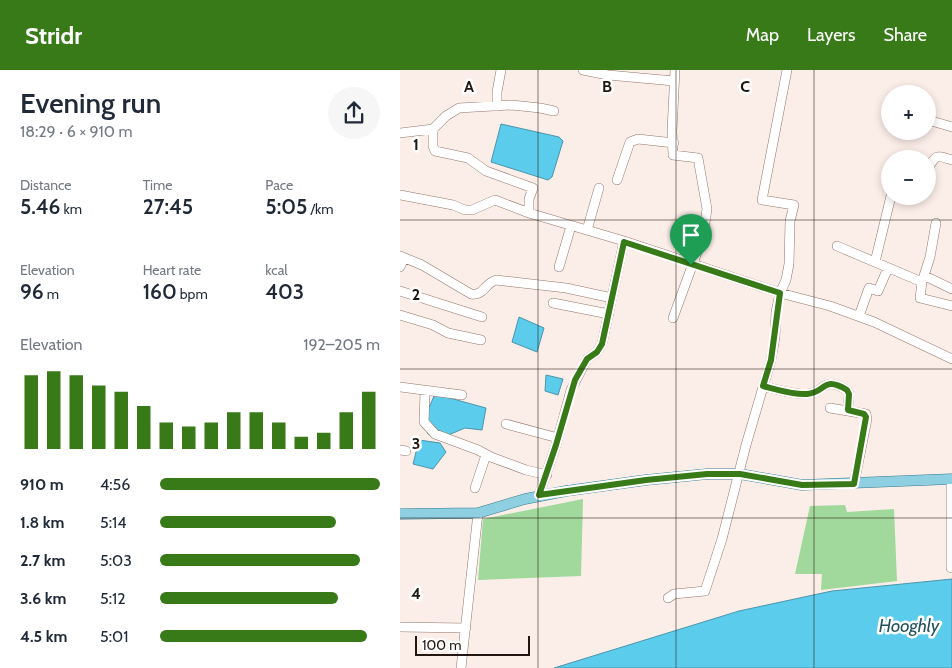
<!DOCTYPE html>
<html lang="en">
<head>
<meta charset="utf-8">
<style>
  :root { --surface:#fff; --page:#f6f6f7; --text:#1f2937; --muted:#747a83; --accent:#387918 }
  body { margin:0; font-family:Cabin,sans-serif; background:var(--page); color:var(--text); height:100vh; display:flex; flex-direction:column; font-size:19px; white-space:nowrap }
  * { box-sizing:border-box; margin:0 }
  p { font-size:16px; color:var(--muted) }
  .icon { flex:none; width:28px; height:28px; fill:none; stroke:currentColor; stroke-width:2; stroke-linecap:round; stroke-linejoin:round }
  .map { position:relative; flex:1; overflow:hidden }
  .side { display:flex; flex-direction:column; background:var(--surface); width:400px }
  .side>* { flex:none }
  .buttons { position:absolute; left:481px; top:15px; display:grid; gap:10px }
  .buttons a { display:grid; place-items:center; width:55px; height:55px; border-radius:50%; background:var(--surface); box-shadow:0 2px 8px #0003; font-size:25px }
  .scale { position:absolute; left:15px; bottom:12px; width:115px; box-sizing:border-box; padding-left:5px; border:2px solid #211611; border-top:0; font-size:14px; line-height:18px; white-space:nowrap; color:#211611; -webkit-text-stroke:4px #fff; paint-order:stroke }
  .pin { position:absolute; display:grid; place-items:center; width:42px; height:42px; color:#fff; margin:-51px -21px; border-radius:50% 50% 50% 0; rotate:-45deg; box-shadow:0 0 5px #0007 }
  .pin .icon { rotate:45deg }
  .round { display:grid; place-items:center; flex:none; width:52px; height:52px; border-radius:26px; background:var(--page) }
  .head { display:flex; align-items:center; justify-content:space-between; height:85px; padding:0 20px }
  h1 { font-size:28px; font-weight:600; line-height:38px }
  .figures { display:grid; grid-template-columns:repeat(3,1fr); gap:8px; height:85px; padding:5px 20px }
  .figures div { display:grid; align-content:center }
  .figures b { font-size:21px; font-weight:600 }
  .figures small { font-size:14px; font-weight:400 }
  .figures p { font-size:14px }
  .chart { height:140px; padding:10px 20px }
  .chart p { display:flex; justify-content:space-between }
  .chart svg { width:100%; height:90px; margin-top:5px; stroke:var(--accent); stroke-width:6 }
  ul { padding:0 20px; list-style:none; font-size:16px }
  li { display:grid; grid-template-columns:80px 60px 1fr; align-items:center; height:38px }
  li i { height:12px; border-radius:6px; background:var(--accent) }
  header { display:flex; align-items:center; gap:30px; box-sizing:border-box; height:70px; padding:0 25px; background:var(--accent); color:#fff }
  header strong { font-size:24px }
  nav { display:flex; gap:28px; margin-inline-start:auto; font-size:18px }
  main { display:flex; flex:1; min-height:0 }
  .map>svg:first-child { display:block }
</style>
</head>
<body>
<header>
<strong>Stridr</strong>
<nav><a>Map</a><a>Layers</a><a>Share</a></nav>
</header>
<main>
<section class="side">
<div class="head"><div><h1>Evening run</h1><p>18:29 · 6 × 910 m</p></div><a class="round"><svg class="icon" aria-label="share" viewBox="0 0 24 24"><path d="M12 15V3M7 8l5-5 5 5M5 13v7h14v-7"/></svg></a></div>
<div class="figures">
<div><p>Distance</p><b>5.46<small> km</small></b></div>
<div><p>Time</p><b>27:45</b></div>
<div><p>Pace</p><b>5:05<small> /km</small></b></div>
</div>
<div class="figures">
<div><p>Elevation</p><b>96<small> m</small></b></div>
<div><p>Heart rate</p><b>160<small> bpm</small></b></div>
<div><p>kcal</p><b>403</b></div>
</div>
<div class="chart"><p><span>Elevation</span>192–205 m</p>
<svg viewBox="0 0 160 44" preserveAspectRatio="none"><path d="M5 44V8M15 44V6M25 44V8M35 44V13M45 44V16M55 44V23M65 44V31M75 44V33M85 44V31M95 44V26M105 44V26M115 44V31M125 44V38M135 44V36M145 44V26M155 44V16"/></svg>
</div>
<ul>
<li><b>910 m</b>4:56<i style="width:100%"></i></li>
<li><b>1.8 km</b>5:14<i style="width:80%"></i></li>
<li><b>2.7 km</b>5:03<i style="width:91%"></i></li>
<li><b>3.6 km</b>5:12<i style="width:81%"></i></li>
<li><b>4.5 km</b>5:01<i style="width:94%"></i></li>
</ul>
</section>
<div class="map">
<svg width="552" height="598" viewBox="0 0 552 598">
  <rect width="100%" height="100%" fill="#fbede8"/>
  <path fill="#a0d99b" d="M183 429 181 506 78 510 83 449Z
    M445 435 447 442 494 439 497 511 421 520 422 504H395L410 436Z"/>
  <path fill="#5ccced" stroke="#4a95ab" d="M101 54 159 67 163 71 152 107 148 110 91 92Z
    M119 247 144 258 137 282 112 272Z
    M146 305 163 309 158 325 145 321Z
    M35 324 86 338 82 360 65 358 46 366 28 364 23 351Z
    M19 370 40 373 46 382 33 399 13 394Z
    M552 509V598H154L339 541 432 521Z"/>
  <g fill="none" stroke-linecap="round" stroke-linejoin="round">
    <g stroke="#94766a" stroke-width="10">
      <path id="minor" d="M183 0 208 5 274 11
        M97 36V22L101 0
        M528 50 552 57
        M33 59V76L35 81 68 88 86 101 133 118 129 129V143L224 171 380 223 430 236 474 252 552 289
        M0 63 33 59 46 46 59 38 112 35 140 38 154 41
        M528 98C537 84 536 85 552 90
        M217 110 230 72 238 69 274 73
        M0 125 53 135 65 140H72L95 130 129 143
        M536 153 530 187 522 212 520 228 552 236
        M187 160 199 118
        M437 176 522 212
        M0 186 22 195 71 224C84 226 85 213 96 210L166 218 212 228
        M475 192 491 126
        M0 197 4 188
        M159 197 171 156
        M525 206 552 219
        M0 221 82 247
        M153 233 209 244
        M0 245 33 255 48 263 81 270
        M459 246 469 218 478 221 488 198
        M273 248 303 166 307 139 298 88 273 85 272 61 275 0
        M363 316C375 319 394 325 407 324 426 323 421 305 447 320L449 324 448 340
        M0 317 62 325
        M25 321 24 352 35 364 78 380 91 387 126 400 147 405
        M430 338 466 344 467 349 454 414
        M106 354 158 368
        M0 380 6 381
        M551 409V498
        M75 418 86 385
        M139 425 156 375 171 320 187 289 197 282 202 274 224 171
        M268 528 274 524 305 521 322 469 346 375 371 290 375 267 376 242 380 223 386 210 389 194 390 151 394 135 362 130 387 0
        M0 557 66 558
        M61 598 78 443"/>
    </g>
    <g stroke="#367b8b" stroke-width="11">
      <path id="major" d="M0 444 78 443 125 429 166 421 246 410 307 404H340L402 415 552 409"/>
    </g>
    <use href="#minor" stroke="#fff" stroke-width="9"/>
    <use href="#major" stroke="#8ed0e1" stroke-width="10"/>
  </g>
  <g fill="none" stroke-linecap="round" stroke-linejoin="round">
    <g stroke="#fff" stroke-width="10">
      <path id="route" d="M224 172 380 223 371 290 363 316C375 319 394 325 407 324 426 323 422 305 447 320L449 324 448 340 464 344 466 347 454 414 402 415 340 404H307L246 410 139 425 156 375 175 310 187 289 197 282 202 274Z"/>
    </g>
    <use href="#route" stroke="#387918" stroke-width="6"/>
  </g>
  <path fill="none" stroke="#211611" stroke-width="1" stroke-opacity="0.55" d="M138 0V598M276 0V598M414 0V598M0 150H552M0 299H552M0 448H552"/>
  <g text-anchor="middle" stroke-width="5" stroke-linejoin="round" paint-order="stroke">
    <g font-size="18" font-style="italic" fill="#21515f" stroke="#fff">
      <text x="509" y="562">Hooghly</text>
    </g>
  </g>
  <g font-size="16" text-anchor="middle" font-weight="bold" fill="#211611" stroke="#fff" stroke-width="5" stroke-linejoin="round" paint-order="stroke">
    <text x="69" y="22">A</text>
    <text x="207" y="22">B</text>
    <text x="345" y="22">C</text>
    <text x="16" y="80">1</text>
    <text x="16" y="230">2</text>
    <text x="16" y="379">3</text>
    <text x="16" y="529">4</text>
  </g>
</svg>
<div class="buttons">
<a>+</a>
<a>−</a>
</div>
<div class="scale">100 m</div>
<div class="pin" style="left:291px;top:195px;background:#1e9e55"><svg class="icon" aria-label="arrive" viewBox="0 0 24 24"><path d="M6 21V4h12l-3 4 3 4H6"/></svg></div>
</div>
</main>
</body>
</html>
